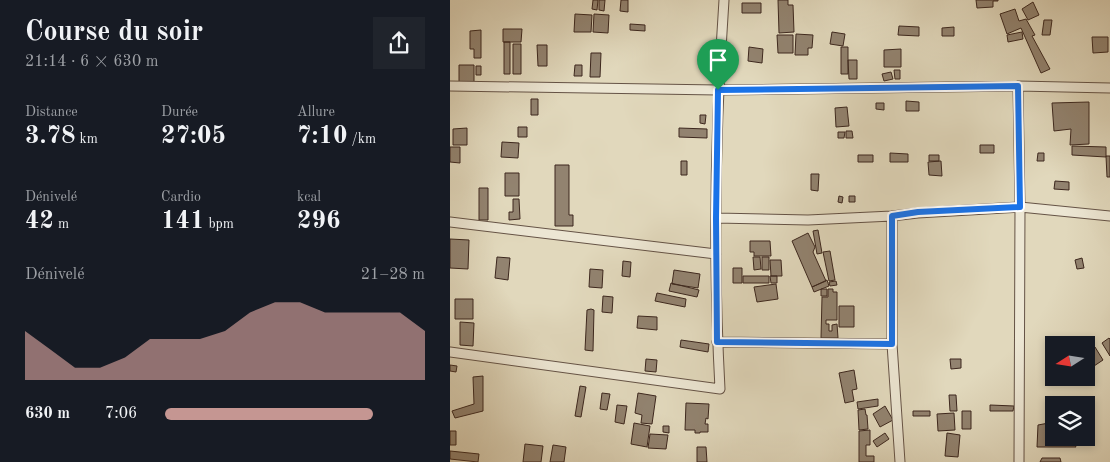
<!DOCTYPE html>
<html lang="fr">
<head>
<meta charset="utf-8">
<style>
  :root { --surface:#171b24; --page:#20242c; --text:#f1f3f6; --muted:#9ea1a6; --accent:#c59692 }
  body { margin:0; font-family:"Old Standard TT",serif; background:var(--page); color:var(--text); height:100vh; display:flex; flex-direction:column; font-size:19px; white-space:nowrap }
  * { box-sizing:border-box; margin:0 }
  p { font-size:16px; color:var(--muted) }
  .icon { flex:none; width:28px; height:28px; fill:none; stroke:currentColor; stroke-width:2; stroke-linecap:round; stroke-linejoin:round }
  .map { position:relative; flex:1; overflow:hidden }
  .sheet { display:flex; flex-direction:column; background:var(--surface); width:450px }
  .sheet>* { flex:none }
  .needle { width:32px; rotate:258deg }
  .tools { position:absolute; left:595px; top:336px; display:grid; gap:10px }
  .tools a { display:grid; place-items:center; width:50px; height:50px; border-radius:0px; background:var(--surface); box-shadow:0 2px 8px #0003; font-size:25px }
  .pin { position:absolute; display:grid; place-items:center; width:42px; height:42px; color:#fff; margin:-51px -21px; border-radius:50% 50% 50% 0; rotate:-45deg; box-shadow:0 0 5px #0007 }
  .pin .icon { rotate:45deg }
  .round { display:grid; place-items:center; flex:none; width:52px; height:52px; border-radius:0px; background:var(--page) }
  .summary { display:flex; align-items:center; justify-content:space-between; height:85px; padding:0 25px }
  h1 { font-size:28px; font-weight:800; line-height:38px }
  .figures { display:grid; grid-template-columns:repeat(3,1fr); gap:8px; height:85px; padding:5px 25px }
  .figures div { display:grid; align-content:center }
  .figures b { font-size:25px; font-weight:800 }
  .figures small { font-size:14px; font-weight:400 }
  .figures p { font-size:14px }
  .chart { height:140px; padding:10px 25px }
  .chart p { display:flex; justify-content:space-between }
  .chart svg { width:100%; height:90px; margin-top:5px; fill:var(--accent); opacity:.7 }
  ul { padding:0 25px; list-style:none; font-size:16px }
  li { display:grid; grid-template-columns:80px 60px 1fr; align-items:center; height:38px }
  li i { height:12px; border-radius:6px; background:var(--accent) }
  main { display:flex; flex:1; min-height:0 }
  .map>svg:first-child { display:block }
</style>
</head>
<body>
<main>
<section class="sheet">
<div class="summary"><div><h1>Course du soir</h1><p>21:14 · 6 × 630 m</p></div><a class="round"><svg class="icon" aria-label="share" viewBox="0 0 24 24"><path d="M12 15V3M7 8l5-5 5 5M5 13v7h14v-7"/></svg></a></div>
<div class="figures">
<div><p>Distance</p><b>3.78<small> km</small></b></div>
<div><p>Durée</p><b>27:05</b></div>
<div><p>Allure</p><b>7:10<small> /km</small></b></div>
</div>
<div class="figures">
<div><p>Dénivelé</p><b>42<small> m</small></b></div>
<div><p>Cardio</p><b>141<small> bpm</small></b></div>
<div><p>kcal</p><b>296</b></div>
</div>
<div class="chart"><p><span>Dénivelé</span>21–28 m</p>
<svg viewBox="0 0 160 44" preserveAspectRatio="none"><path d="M0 44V20L10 29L20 38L30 38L40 33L50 24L60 24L70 24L80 20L90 11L100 6L110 6L120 11L130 11L140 11L150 11L160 20V44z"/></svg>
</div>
<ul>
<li><b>630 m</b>7:06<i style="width:80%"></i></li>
</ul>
</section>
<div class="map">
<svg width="660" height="462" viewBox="0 0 660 462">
  <rect width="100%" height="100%" fill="#e1d8bc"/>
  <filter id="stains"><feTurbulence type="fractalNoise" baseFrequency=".004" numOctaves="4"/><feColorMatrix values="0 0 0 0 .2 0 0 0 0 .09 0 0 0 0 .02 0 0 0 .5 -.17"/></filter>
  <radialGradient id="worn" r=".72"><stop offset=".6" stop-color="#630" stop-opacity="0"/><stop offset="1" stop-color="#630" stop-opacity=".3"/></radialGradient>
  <path fill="#928370" stroke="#3c271e" d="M143 0H148L147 10 142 9Z
    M149 0H155L154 11 149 10Z
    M171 0H178V12L170 11Z
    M328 0H338V5H343L344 32 329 33Z
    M526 0H548V1H543V7L527 8Z
    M583 2 589 15 578 20 572 9Z
    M292 3H311V13H292Z
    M565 9 569 21 576 19 585 35 582 36 600 69 591 73 571 28 557 34 550 14Z
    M125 14 142 15 141 32H124Z
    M144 14 159 15 158 33 143 32Z
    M594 20H602L600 35H592Z
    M180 24 195 25V31L180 30Z
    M449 26 469 27V36L448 35Z
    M504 27V36H492V28Z
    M53 29H72L71 42H53Z
    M31 30V58H24V49H20V31Z
    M382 32 395 34 393 46 380 44Z
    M572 32 573 39 558 42 557 35Z
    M346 34 363 35 362 48H358V55H345Z
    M327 35H343V53H328Z
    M642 37H658V52L643 53Z
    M54 42H60V74H54Z
    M63 44H71V74H63Z
    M87 45H97V66H88Z
    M299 47 313 49 312 63 298 61Z
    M391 47H398V74H391Z
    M451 49V67H434V50Z
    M141 53H151L150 77H140Z
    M398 60H407V79H399Z
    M9 65H24V83H9Z
    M125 65H132V76H124Z
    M26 66H31V75H26Z
    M444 70H450V79H445Z
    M441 72 443 79 434 81 432 74Z
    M81 99H88V115H81Z
    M456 101 469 102V111H456Z
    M639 102V144L620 145 621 129 604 131 602 103Z
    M426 103H434V110L426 109Z
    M397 107 399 126 386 127 385 108Z
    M250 115H256L255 124 250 123Z
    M68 127H77V137H68Z
    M17 128V145H3V129Z
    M229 128 257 129V138L229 137Z
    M396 131H402L403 138H396Z
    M388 132H395L394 138H388Z
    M52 142 69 143 68 158 51 157Z
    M530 145H544V153H530Z
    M622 146 656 147V157L622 155Z
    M0 147H10V163L0 162Z
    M440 153 458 154V162H440Z
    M588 153H594V161H587Z
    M408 155H423V162H408Z
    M479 155H489V161H479Z
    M656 156H660V177H657Z
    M231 161H237V175H231Z
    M491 161 492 176 479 175 478 162Z
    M105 165H119V215H123V226H105Z
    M55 173H69V196H55Z
    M361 174H369L368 191 361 190Z
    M605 181 619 182V190L604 189Z
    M29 188H38V220H29Z
    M389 196 393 197 392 203 388 202Z
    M399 196H405V202H399Z
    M63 199H69L70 219 59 220V212H63Z
    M368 230 372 253 367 254 363 231Z
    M358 233 365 247 363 252 376 281 362 287 342 241Z
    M0 239 19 240 18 269 0 268Z
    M300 241H320L321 256H304V252H300Z
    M380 251 385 280 379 281 373 252Z
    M47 257 60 258 58 280 45 278Z
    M303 257H310L311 269 304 270Z
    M312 257H319V270H312Z
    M632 258 634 268 627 269 625 260Z
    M320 260H331L332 276H321Z
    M173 261 181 262 180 277 172 276Z
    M283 268H292V283H283Z
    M140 269 153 270 152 288 139 287Z
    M224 270 250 274 248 288 222 284Z
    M293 276H319V283H293Z
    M320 276H327V283H321Z
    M377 280 379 286 364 292 362 287Z
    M386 281 387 285 380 286 379 282Z
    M221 283 249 290 247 297 219 291Z
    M326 284 328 299 307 302 304 287Z
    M371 289H377V296H371Z
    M378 289H383V292H387V320H376V324H379V331H382V325L387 324 388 338H371L372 297H378Z
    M207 293 236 299 235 307 205 301Z
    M153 296 163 297 162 313 152 312Z
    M5 299H23V319H5Z
    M389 306H404V327H389Z
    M141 309 144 310 143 351 135 350 137 310Z
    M188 316 207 317V330L187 328Z
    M10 322 24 323 23 346 10 345Z
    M659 338 660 339V356L652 343Z
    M231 340 259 344 258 352 230 347Z
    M645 347 653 360 641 368 636 361V353Z
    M604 352V361L599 362 596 354Z
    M196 359 207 360 206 372 195 371Z
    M500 359H511V368L501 369Z
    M0 365 7 366 6 372 0 371Z
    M404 370 407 389 402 390 404 401 395 403 389 373Z
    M33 376V411L5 418 2 411 24 404 23 377Z
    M617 378H626L615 385 612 381Z
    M130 386 136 387 131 417 125 416Z
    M152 393 160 394 157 410 150 409Z
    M188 393 206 396 202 424 191 423 192 415 185 413Z
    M499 395H506L507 411H500Z
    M428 399V406L408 409 407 402Z
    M236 403 259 404 258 419 256 418 255 424H258V432H250V433H245V430H235Z
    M167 405 177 406 174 424 165 422Z
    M540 405 564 406 563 411H540Z
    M435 406 443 420 430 427 423 414Z
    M415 409 416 415H417L418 429 409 430 408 410Z
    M463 411H480V416H463Z
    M512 411H521V429H512Z
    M504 413 505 430 488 431 487 414Z
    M604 422V438H622L626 447H587L588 425Z
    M184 423 200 426 197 447 181 444Z
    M213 426H219V433L213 432Z
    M420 430V445H416V456H424V462H409V431Z
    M0 431H6V445H0Z
    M435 433 439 439 427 447 423 441Z
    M497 433 510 435 508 457 495 456Z
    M200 434 218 435 216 449 198 448Z
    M75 444 93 446 91 462H73Z
    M103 445 116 447 114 462H100Z
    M247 447H256L257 462H247Z
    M0 451 29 454 28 462 0 459Z
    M592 458H610L611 462H590Z"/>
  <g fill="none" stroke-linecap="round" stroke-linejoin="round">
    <g stroke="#655346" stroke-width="11">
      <path id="street" d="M0 86 268 90 568 86 660 88
        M568 86 570 207 569 462
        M442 216 468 213 570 207 660 216
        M266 218 358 220 442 216V344L450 462
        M0 222 266 254
        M267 342 442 344
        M0 352 270 389C263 259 265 129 274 0"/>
    </g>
    <use href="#street" stroke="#ece6d3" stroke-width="9"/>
  </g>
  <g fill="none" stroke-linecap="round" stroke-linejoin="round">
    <g stroke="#fff" stroke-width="10">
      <path id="route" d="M568 86 570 207 468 212 442 216V344L267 342 266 218 268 90Z"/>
    </g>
    <use href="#route" stroke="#1a73e8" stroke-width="6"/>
  </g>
  <rect width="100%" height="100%" filter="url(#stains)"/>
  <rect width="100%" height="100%" fill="url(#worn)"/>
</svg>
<div class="tools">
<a><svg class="needle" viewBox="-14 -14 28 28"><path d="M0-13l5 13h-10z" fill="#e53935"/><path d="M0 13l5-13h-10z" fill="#9ea1a6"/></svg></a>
<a><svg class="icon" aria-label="layers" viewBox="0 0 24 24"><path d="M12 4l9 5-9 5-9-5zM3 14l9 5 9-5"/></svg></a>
</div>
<div class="pin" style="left:268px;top:90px;background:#1e9e55"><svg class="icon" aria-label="arrive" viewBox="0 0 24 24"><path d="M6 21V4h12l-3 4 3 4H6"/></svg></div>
</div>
</main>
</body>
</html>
